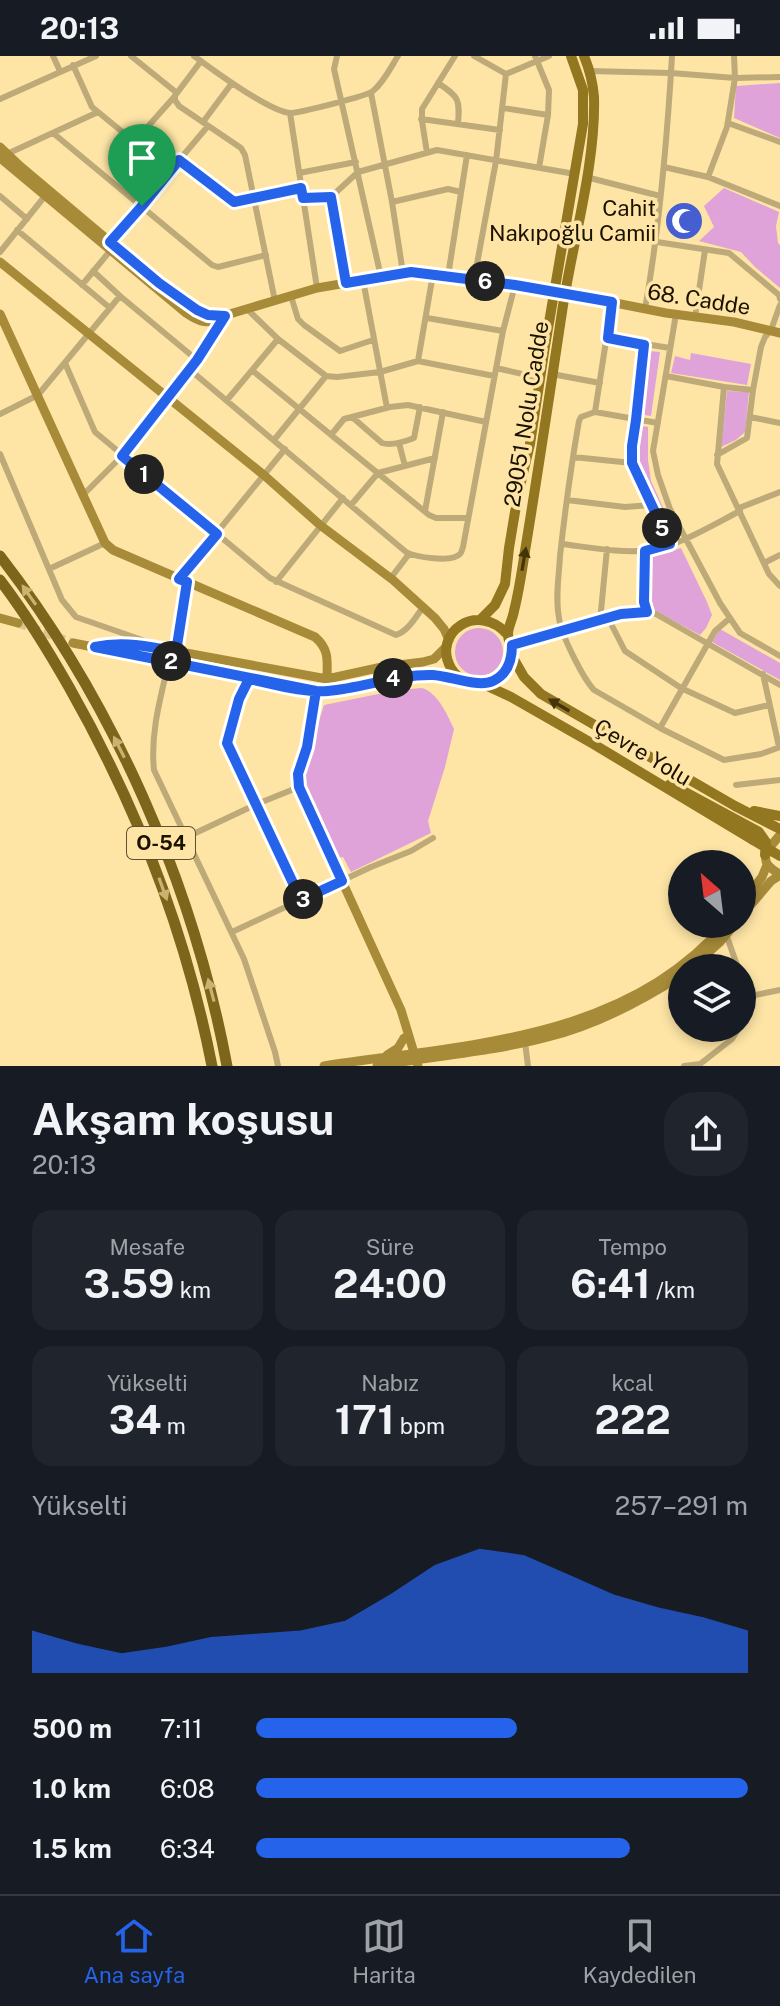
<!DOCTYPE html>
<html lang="tr">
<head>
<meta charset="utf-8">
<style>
  :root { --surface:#171b24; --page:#20242c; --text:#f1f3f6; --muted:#9ea1a6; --line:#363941; --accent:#2563eb }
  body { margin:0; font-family:"Public Sans",sans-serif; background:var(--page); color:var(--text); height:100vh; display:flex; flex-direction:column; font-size:30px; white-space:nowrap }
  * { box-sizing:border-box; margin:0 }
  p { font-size:26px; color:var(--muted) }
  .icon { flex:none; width:44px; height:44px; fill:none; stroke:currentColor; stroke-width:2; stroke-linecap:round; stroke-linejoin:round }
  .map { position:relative; height:1010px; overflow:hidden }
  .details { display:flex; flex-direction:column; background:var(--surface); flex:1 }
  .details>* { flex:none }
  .needle { width:52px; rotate:332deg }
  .buttons { position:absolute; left:668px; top:794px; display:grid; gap:16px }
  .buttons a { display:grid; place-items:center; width:88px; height:88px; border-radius:50%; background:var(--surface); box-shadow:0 4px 12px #0003; font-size:40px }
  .pin { position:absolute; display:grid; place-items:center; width:68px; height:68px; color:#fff; margin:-82px -34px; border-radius:50% 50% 50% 0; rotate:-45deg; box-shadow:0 0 8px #0007 }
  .pin .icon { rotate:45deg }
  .km { position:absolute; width:40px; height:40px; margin:-20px; border-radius:50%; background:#222; color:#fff; font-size:22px; line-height:40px; text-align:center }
  .round { display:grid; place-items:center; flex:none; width:84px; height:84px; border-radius:32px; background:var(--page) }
  .head { display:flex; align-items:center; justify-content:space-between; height:136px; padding:0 32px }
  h1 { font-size:44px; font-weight:700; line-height:60px }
  .figures { display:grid; grid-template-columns:repeat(3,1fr); gap:12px; height:136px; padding:8px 32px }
  .figures div { display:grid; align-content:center; border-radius:20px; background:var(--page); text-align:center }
  .figures b { font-size:40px; font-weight:700 }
  .figures small { font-size:22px; font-weight:400 }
  .figures p { font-size:22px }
  .chart { height:224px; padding:16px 32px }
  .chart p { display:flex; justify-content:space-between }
  .chart svg { width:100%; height:144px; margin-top:8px; fill:var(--accent); opacity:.7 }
  ul { padding:0 32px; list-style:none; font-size:26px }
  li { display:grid; grid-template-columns:128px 96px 1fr; align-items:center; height:60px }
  li i { height:20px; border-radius:10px; background:var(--accent) }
  .status { display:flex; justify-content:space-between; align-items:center; height:56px; padding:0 40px; background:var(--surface); direction:ltr }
  .status svg { height:22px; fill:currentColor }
  .tabs { display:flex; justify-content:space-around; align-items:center; height:112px; border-top:2px solid var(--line); background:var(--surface); font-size:22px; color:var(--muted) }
  .tabs a { display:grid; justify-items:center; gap:4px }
  .tabs .on { color:var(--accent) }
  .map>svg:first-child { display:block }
</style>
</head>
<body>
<div class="status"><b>20:13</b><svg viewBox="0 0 49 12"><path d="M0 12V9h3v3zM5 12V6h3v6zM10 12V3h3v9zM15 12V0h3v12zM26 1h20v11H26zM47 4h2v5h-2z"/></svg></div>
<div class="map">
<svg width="780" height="1010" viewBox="0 0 780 1010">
  <rect width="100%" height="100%" fill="#fee5a6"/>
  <path fill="#dfa2d9" d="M780 27V82L734 62 736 30Z
    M724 132 779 156 776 170 778 187 780 189V232L755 211 741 196 699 185 714 171 704 150Z
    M649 295 660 296 651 360 644 359Z
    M691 297 751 308 747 329 671 317 675 300 690 304Z
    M727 335 749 336 745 376 736 384 721 391Z
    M641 370 648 371V404L651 425 676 480 670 482 638 414Z
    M681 492 707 546 712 559 706 572 700 579 650 552 648 544 650 500Z
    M455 596a24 24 0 1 1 48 0a24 24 0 1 1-48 0Z
    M720 573 780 607V624L712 586Z
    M422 632C438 637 447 658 454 673L445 711 428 765 431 777 351 816 343 801 337 802 305 731 302 719 324 649 398 634Z"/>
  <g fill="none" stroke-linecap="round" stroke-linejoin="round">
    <path stroke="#dcc58d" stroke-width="9" stroke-dasharray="9 4.5" stroke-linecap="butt" d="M18 567 73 587"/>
    <path stroke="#bdaa78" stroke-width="6" d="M53 0 60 15
      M131 0 177 37 175 39V44L179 50 241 92 245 99 275 245
      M194 0C213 14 268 55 290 57 299 57 367 40 373 35 384 26 391 11 398 0
      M337 0 334 13 381 221
      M474 0 506 18
      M535 0 549 34 548 59
      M73 9 92 51 170 115
      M589 15 671 17 735 22 780 21
      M438 27C459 41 460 43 458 68
      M177 37 201 5
      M371 37 392 146 403 217
      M0 43 96 0
      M503 52 548 59 539 112
      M290 57 317 232
      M421 63 500 74
      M203 66 232 27
      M728 67 780 86
      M53 77 212 209 218 211 266 199
      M135 85 175 40
      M427 97 422 65V53L455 0
      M7 98 98 56
      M179 104 234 146 254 143 301 132
      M664 111 708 121 780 150
      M299 117 356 106
      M586 121 660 140
      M708 121 727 71 735 22 734 0
      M0 140 27 163
      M331 141 346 227
      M303 142 331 141 358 116 437 94 575 118
      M392 146 448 133 461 136
      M17 174 110 252
      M110 186 208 70
      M657 186 729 197 779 239 780 243
      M0 196 45 140
      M93 215 120 240
      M448 220 467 99
      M363 224 387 352
      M474 224 496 105 506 18 549 0
      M82 229 110 195
      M291 240 298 263 304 269 340 295 373 284
      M612 246 595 356 658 367
      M247 253 278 283 326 320 337 321 380 316 418 305 494 320
      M645 253C660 169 667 85 672 0
      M676 258 653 395 658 419 670 453 720 547 740 577 780 600
      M695 261 705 194
      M427 262 503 275
      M608 282 670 292
      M644 289 636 364 632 390V407L670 488
      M418 305 433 218
      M65 307 95 376 270 522 396 579C408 575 416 561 423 551
      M496 312 540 322
      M189 313 406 496C415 501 452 507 460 498 462 496 462 493 463 491L503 275 515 229
      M253 315 429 459 436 462H468
      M552 318 600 327
      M666 320 724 331 753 334
      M724 331 717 408 769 518 780 530
      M227 344 278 283
      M595 356 581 361 579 365C571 410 565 455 560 500 559 520 555 542 559 562 561 579 583 622 594 634L660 672 724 704 761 698 780 691
      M0 358 38 339 120 240 197 304
      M352 361 382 387C392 390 404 386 414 382L420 351
      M750 361 780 367
      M331 379 344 363 390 351 408 349 486 366
      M274 384 326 320
      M399 387 405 410
      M0 398 62 544 76 561 151 587
      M717 399 747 382 753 334 761 291 765 281 771 274 780 249
      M573 401 632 407
      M83 439 122 400 197 304 225 261
      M567 444 625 451 651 449
      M351 449 378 417 435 402
      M739 452 780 436
      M425 455 443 356
      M562 488C587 491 625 498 649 494 681 489 711 470 740 455
      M645 495 644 546 647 556
      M764 507 780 499
      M49 513 105 487
      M179 523 285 393
      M390 523 409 498
      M276 526 343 442
      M608 562 625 595 681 632 735 657 769 649
      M600 565 607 493
      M512 589 621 558 641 555 656 558 780 629
      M173 595 176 596 187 526
      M169 605C161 640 150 677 154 714L244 903 275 996 278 1010
      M763 618 779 691
      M249 623 239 643 227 687 301 844
      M660 672 715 575 730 562
      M736 729 780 724
      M187 781 257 748 299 731
      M232 876 371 811 411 795 433 782
      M726 878 738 912
      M742 929 747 952 742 967
      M745 941 780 934
      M525 986 528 1010
      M684 1010 700 1008 732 983 739 972"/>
    <path stroke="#a88b39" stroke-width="9" d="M0 91 20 110 159 227 202 257 223 260
      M0 102 186 257C201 267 207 269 223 260L317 232 411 216 565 237 666 257 734 266 780 277
      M0 206 265 420 320 469 393 524 435 562 444 573 449 584
      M0 258 105 487 113 494 315 581C330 594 327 605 327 623
      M0 562 18 567
      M73 587 316 635C369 633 409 610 463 624
      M97 590 111 587 148 590 327 623 382 611 423 606 434 603 447 590
      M316 635 307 691 298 718 299 731 401 954 418 1010
      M780 779C766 795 756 806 780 818
      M742 847 762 821 767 809
      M742 859 771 825 780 819
      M691 912 719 887 735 868
      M387 999 398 992 404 982
      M324 1010C464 988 626 985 725 868
      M377 1010C433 1000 492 996 548 981 596 969 640 946 682 919"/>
    <path stroke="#927620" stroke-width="10" d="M481 563 495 549 505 528 509 492 518 438 530 388 545 290 583 68V34L571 0
      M508 579C478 544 431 577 451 612 465 635 500 631 510 607 515 593 508 589 508 578 508 571 513 562 514 555 519 535 522 515 525 495 538 416 550 336 562 256 572 188 596 109 594 41 593 28 589 12 584 0
      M512 600 524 621 541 638 735 750 780 773
      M483 628 511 641 595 689 753 784
      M670 728 759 776 766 786 765 799
      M754 755 780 760"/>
    <path stroke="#7d651c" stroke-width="11" d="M0 500C113 646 193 828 227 1010
      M0 524C26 558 48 594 69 631 136 749 186 877 212 1010"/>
    <path stroke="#927620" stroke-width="10" d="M753 784 780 800"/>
  </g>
  <defs><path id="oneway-solid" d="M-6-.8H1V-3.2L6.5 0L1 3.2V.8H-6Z" transform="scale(2)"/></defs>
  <g fill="#44340b">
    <use href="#oneway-solid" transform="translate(524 503) rotate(-80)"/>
    <use href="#oneway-solid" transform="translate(559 649) rotate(-150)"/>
  </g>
  <g fill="#cab26f">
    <use href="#oneway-solid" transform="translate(29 539) rotate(-125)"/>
    <use href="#oneway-solid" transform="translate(119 691) rotate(-117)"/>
    <use href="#oneway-solid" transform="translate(163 833) rotate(70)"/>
    <use href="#oneway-solid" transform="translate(211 934) rotate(-105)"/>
  </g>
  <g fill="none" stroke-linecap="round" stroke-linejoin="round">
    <g stroke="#fff" stroke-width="16">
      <path id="route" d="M142 150 110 186 159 227 197 254 208 259 225 260 197 304 122 400 217 478 179 523 187 526 176 596C149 590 122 585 95 591L316 635 307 691 298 718 299 731 342 825 301 844 227 687 239 643 249 623C274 628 302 637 328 635 364 632 397 618 433 619 450 620 478 632 493 625 508 618 512 604 512 589L621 558 647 556 644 546 645 495 670 488 632 407V390L636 364 644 289 608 282 612 246 515 229 411 216 346 227 331 141 303 142 301 132 234 146 179 104 142 150"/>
    </g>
    <use href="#route" stroke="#2563eb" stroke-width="10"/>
  </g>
  <defs>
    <g id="mosque-disc" transform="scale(2)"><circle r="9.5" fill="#455fd3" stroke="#fee5a6"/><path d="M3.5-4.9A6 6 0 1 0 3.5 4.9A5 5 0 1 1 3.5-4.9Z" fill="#fff"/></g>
  </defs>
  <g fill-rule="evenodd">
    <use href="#mosque-disc" x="684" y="165"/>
  </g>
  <g text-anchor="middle" stroke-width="7" stroke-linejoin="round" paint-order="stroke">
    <rect fill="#fee5a6" stroke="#5e5132" stroke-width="2" x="127" y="771" width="68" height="32" rx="6"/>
    <g font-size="20" font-weight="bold" fill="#1a1100">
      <text x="161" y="794">O-54</text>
    </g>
    <g font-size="22" fill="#1a1100" stroke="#fee5a6" text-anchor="end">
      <text x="656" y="160">Cahit<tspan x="656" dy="25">Nakıpoğlu Camii</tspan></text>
    </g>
    <g font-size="22" fill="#1a1100" stroke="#fee5a6">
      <text transform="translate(699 243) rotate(9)" y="8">68. Cadde</text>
      <text transform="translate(526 358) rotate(-81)" y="8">29051 Nolu Cadde</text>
      <text transform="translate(643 696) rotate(31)" y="8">Çevre Yolu</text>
    </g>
  </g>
</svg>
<div class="buttons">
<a><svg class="needle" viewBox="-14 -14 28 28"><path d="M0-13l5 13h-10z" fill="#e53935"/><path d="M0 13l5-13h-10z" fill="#9ea1a6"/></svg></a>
<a><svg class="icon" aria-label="layers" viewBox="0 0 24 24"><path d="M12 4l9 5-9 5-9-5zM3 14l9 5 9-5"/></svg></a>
</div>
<div class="pin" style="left:142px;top:150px;background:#1e9e55"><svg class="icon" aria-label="arrive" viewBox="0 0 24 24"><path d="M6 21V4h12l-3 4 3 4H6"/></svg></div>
<b class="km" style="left:144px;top:418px">1</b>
<b class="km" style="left:171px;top:605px">2</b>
<b class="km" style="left:303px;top:843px">3</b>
<b class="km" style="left:393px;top:622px">4</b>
<b class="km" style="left:662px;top:472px">5</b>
<b class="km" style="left:485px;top:225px">6</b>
</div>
<section class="details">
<div class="head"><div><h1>Akşam koşusu</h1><p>20:13</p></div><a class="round"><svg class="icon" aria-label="share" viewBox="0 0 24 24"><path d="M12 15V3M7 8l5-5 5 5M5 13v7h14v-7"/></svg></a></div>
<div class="figures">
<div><p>Mesafe</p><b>3.59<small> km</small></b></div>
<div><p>Süre</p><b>24:00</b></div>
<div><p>Tempo</p><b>6:41<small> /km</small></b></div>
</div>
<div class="figures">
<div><p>Yükselti</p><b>34<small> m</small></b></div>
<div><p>Nabız</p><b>171<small> bpm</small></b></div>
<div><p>kcal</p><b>222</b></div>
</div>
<div class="chart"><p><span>Yükselti</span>257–291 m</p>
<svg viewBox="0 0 160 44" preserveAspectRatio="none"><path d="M0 44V31L10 35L20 38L30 36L40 33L50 32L60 31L70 28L80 20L90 11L100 6L110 8L120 14L130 20L140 24L150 27L160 31V44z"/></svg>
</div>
<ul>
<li><b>500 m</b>7:11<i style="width:53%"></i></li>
<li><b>1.0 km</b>6:08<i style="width:100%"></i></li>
<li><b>1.5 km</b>6:34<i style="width:76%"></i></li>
</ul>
</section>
<nav class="tabs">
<a class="on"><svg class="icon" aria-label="home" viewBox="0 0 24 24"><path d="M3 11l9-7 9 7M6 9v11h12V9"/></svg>Ana sayfa</a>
<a><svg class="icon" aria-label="map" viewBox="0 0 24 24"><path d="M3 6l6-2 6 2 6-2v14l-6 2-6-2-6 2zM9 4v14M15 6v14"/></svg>Harita</a>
<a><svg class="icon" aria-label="saved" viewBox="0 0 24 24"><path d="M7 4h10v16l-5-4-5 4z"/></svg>Kaydedilen</a>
</nav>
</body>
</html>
